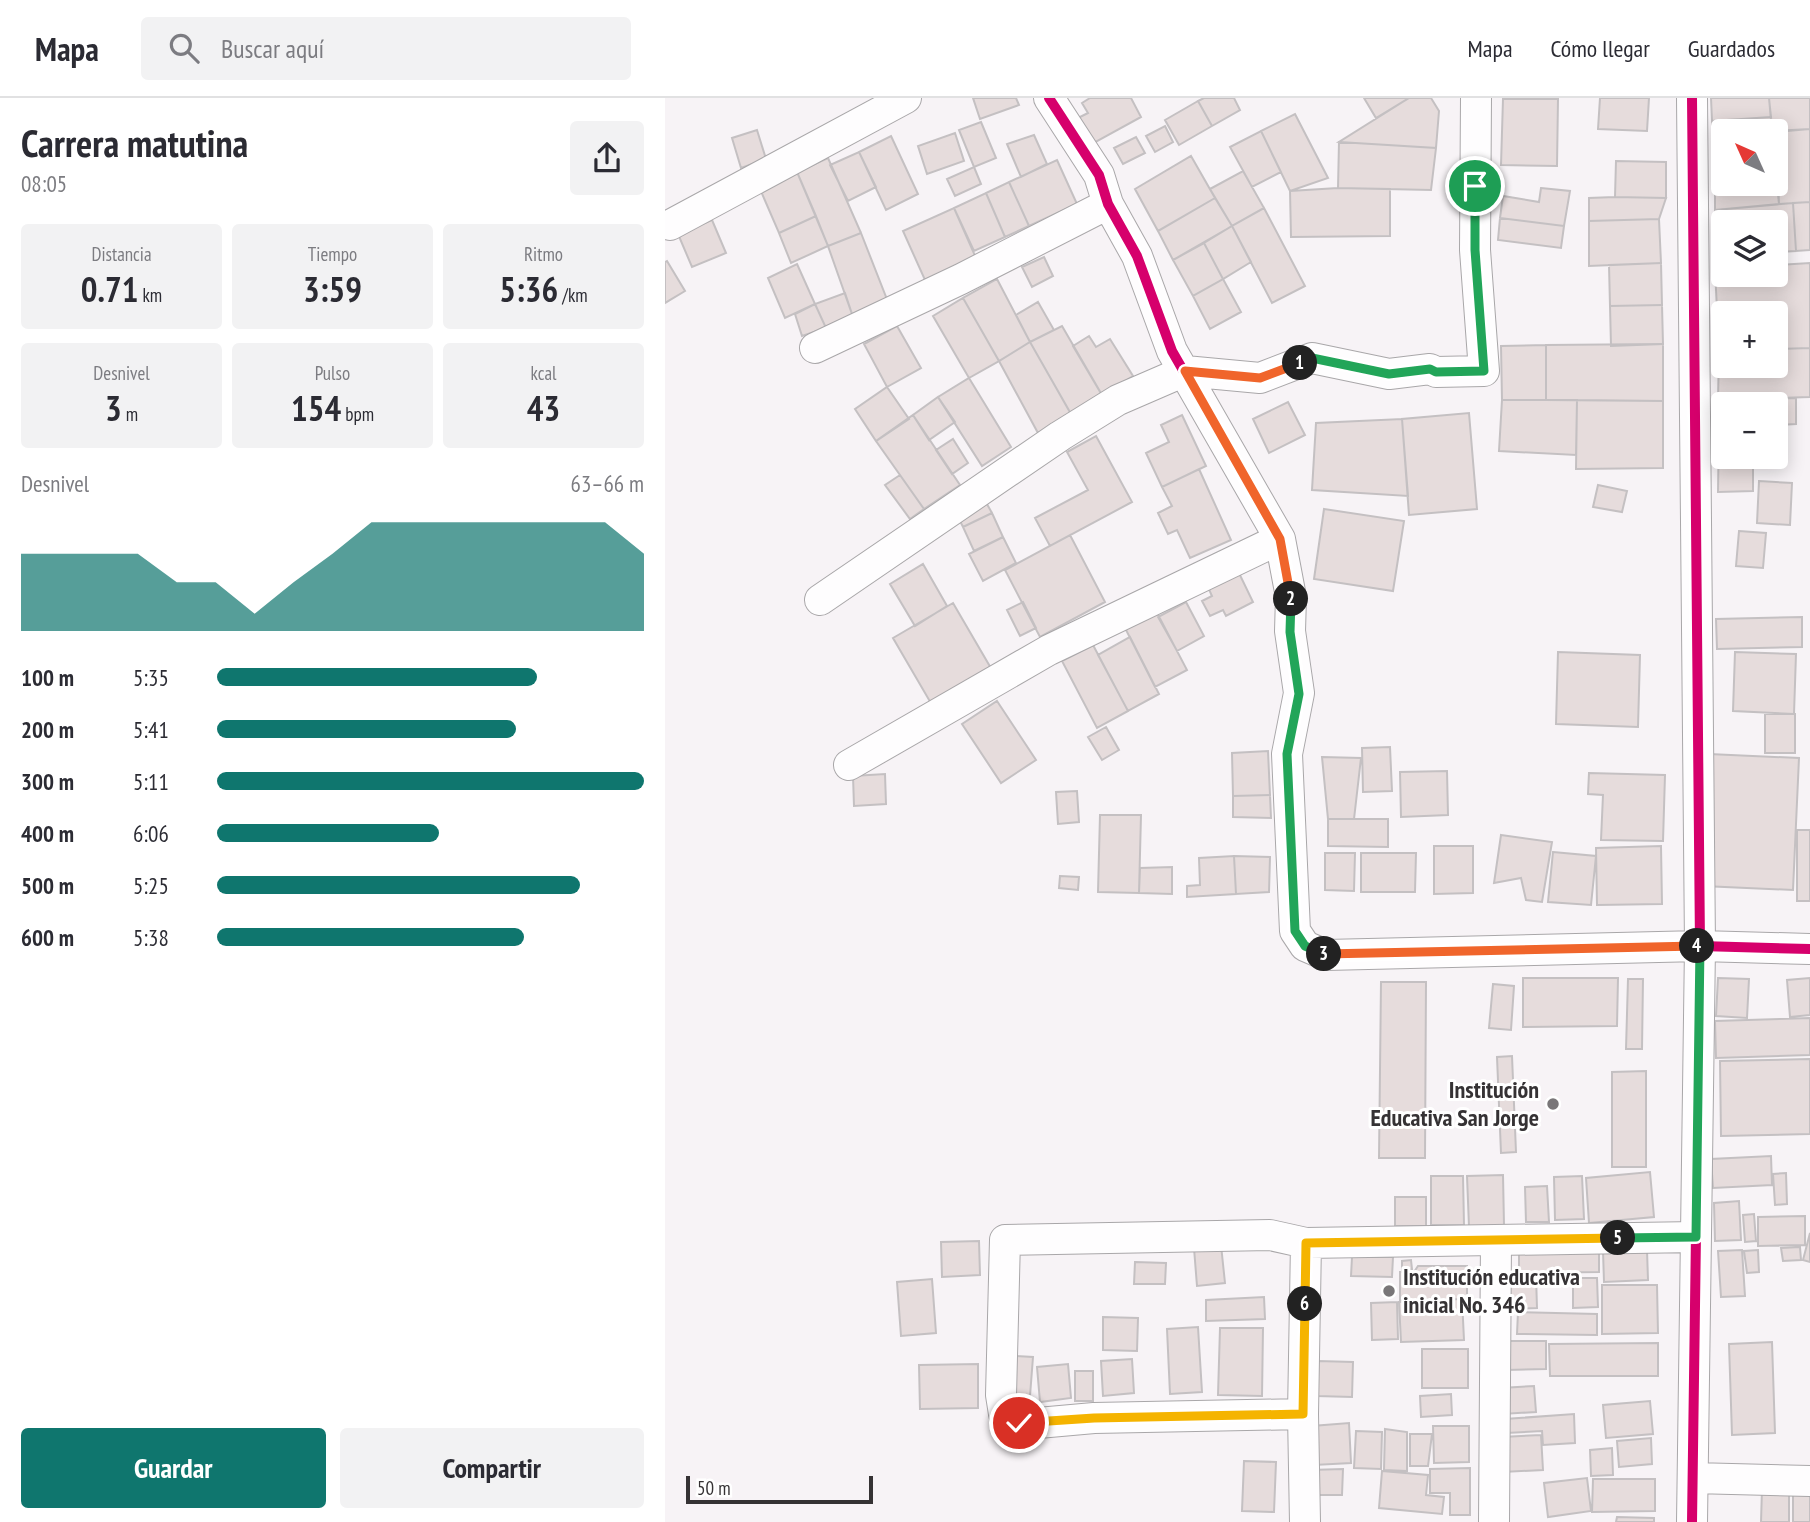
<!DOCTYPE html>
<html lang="es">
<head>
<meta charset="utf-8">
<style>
  :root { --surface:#fff; --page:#f2f2f3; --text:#2b2b33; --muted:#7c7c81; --line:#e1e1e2; --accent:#0f766e }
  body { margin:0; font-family:"PT Sans Narrow",sans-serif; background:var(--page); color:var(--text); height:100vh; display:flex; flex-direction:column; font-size:26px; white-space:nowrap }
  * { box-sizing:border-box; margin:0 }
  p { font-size:23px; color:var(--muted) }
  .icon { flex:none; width:38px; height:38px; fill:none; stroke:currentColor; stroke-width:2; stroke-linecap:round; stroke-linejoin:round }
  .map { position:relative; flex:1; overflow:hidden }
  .drawer { display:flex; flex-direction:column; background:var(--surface); width:665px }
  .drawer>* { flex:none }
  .needle { width:46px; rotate:315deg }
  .buttons { position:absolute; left:1046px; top:21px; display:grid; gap:14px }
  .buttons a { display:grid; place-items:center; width:77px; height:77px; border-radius:7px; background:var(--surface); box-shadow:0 4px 18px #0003; font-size:35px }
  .scale { position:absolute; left:21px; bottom:18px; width:187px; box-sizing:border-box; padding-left:7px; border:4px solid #353234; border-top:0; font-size:19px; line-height:24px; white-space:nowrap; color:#353234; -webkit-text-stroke:5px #fff; paint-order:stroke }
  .pin { position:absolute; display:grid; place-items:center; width:60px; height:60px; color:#fff; margin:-30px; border:4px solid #fff; border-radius:50%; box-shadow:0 2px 7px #0007 }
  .km { position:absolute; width:35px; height:35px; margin:-18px; border-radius:50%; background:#222; color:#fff; font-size:19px; line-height:35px; text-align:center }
  .round { display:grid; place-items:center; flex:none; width:74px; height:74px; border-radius:7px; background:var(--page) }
  .overview { display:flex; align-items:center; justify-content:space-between; height:119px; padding:0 21px }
  h1 { font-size:38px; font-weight:700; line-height:52px }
  .metrics { display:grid; grid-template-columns:repeat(3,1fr); gap:10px; height:119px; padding:7px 21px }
  .metrics div { display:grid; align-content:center; border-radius:7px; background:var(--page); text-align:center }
  .metrics b { font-size:35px; font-weight:700 }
  .metrics small { font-size:19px; font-weight:400 }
  .metrics p { font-size:19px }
  .chart { height:196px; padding:14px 21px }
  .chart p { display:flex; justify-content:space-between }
  .chart svg { width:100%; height:126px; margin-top:7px; fill:var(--accent); opacity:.7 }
  .primary-button { display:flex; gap:14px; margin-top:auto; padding:14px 21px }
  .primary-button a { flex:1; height:80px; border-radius:7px; background:var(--accent); color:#fff; font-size:28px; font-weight:700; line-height:80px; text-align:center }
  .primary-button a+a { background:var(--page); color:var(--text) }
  ul { padding:0 21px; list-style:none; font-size:23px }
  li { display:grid; grid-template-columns:112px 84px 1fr; align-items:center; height:52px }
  li i { height:18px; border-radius:9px; background:var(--accent) }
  header { display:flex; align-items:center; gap:42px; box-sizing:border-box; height:98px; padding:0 35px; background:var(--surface); border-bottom:2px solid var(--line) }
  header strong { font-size:33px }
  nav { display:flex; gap:38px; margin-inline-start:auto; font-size:24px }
  .search { width:490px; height:63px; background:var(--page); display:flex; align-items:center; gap:18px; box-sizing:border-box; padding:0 24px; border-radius:7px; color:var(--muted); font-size:26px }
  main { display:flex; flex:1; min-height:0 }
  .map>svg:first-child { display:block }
</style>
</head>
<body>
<header>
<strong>Mapa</strong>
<div class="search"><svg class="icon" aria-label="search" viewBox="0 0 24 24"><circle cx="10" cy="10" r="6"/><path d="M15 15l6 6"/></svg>Buscar aquí</div>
<nav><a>Mapa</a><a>Cómo llegar</a><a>Guardados</a></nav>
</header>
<main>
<section class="drawer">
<div class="overview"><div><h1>Carrera matutina</h1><p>08:05</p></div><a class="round"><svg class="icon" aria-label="share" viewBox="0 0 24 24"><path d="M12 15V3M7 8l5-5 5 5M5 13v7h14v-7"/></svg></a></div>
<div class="metrics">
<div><p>Distancia</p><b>0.71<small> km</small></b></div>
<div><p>Tiempo</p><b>3:59</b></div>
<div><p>Ritmo</p><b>5:36<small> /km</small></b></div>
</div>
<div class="metrics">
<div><p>Desnivel</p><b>3<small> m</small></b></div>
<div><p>Pulso</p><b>154<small> bpm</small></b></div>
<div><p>kcal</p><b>43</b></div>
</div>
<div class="chart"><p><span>Desnivel</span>63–66 m</p>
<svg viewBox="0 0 160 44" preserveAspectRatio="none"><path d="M0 44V17L10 17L20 17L30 17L40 27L50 27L60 38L70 27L80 17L90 6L100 6L110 6L120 6L130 6L140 6L150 6L160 17V44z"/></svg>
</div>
<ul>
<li><b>100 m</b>5:35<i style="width:75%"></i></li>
<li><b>200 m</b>5:41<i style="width:70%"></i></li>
<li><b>300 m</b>5:11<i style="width:100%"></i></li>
<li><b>400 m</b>6:06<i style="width:52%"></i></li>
<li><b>500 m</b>5:25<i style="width:85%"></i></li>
<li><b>600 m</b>5:38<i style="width:72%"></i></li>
</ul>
<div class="primary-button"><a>Guardar</a><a>Compartir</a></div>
</section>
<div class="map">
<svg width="1145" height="1424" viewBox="0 0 1145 1424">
  <rect width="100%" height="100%" fill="#f7f3f6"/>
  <path fill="#e6dcdc" stroke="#c4c0c2" stroke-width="2" d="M308 0H351L354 7 315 21Z
    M425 0H466L476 19 427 46 413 20 423 15 417 5Z
    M539 0H569L575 12 547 28 533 3Z
    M699 0H744L711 20Z
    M744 0H766L774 13 771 50 674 44Z
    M935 0H984L982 33 933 31Z
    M1046 0H1104L1106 19 1047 23Z
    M1104 0H1145V31L1107 33Z
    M838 1H893L892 68 836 67Z
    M533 3 547 28 514 47 500 22Z
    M630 16 663 80 625 93 596 33Z
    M1106 19 1107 33H1059V67L1050 68 1047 23Z
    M316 24 331 60 309 69 294 32Z
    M500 28 508 44 490 54 481 38Z
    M1145 31V104L1114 106 1111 34Z
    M92 32 101 61 76 70 67 40Z
    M596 33 616 74 587 89 565 49Z
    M290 35 299 63 262 76 253 48Z
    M369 37 382 66 356 79 342 46Z
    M226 38 253 96 221 112 194 54Z
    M471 39 480 55 458 66 449 50Z
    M674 44 771 50 766 92 673 90Z
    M194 54 211 89 183 103 165 67Z
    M526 58 550 100 493 133 470 91Z
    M163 60 196 135 163 148 132 74Z
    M392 62 412 106 364 128 344 84Z
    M951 63 1001 64V100L950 99Z
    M1059 67V86H1111V78L1114 106 1050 112V68Z
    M309 69 316 86 290 98 282 81Z
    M578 73 599 110 567 128 545 91Z
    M132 74 151 118 114 135 95 91Z
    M344 84 364 128 340 139 321 95Z
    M673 90 725 91V138L626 139 625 93Z
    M876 90 905 93 899 128 835 120 838 98 874 104Z
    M321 95 340 139 309 153 289 110Z
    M950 99 1001 100 994 121 924 123V100Z
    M550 100 567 128 508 162 493 133Z
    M1145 104V152L1131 153 1128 105Z
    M1128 105 1131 153 1111 154V124H1059V157H1052L1050 112Z
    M289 110 311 160 260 182 238 133Z
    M599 110 640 188 607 205 567 128Z
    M151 118 163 148 126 165 114 135Z
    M835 120 899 128 896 150 833 142Z
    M994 121 996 165 924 168V123Z
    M47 122 61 155 27 169 13 136Z
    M567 128 586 164 558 181 539 145Z
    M196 135 223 204 188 219 163 148Z
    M539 145 558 181 528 198 508 162Z
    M379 159 388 178 367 189 357 169Z
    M2 163 20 193 0 205V164Z
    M996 165 997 207 945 208 944 167Z
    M1145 165V250L1111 251V215H1059V253H1054L1050 171H1059V177H1111V167Z
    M132 166 150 206 120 220 103 180Z
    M332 181 365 244 334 263 298 200Z
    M558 181 576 214 545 231 528 198Z
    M180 195 188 219 161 230 150 206Z
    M298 200 334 263 304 280 268 218Z
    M373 204 389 232 365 244 351 217Z
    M150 206 161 230 137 238 130 216Z
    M997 207 998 246 946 248 945 208Z
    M232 228 256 270 222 289 199 246Z
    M397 228 437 297 406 316 365 244Z
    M424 238 431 249 445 241 468 278 437 297 408 248Z
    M365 244 406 316 373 335 334 263Z
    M998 246V303L881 302V247Z
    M881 247V302H837L836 248Z
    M1145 250V299L1053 302 1054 253H1059V268H1111V251Z
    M304 280 346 349 317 368 273 299Z
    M222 289 244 321 211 343 190 311Z
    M273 299 290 324 264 342 248 317Z
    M1131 300V326L1111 327V306H1059V328H1054L1053 302Z
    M837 302H912L911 357 834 353Z
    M912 302 998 303V370L911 371Z
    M623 304 640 337 604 355 588 321Z
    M804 315 812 411 744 417 737 321Z
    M248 317 295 387 259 411 211 343Z
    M517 317 541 368 497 389 481 355 504 344 496 327Z
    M737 321 743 398 647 392 651 325Z
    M1054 328H1059V359H1088V393L1053 394Z
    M431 338 467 404 385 448 370 420 423 392 402 354Z
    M288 341 303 365 287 376 271 352Z
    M534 371 566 442 525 460 512 432 503 436 493 415 507 408 497 389Z
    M235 377 259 411 245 421 220 387Z
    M1094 383 1127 385 1125 427 1092 425Z
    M933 387 962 393 957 414 928 409Z
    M318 399 327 415 298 429 290 413Z
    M659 411 739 423 728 493 649 481Z
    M327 415 338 439 309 453 298 429Z
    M1074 433 1101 435 1098 470 1071 468Z
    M405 437 440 504 375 539 340 472Z
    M338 439 351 465 318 483 304 456Z
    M258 466 282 508 250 528 225 486Z
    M573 473 588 504 561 518 558 512 545 518 537 503 547 498 542 487Z
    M358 504 371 530 355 538 342 512Z
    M521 504 539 538 512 553 493 519Z
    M288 505 327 572 267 607 228 540Z
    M490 511 522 572 490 589 459 528Z
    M1137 519V549L1052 551 1051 521Z
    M465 539 494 596 463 613 433 557Z
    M428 547 463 613 432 630 397 563Z
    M893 554 975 557 973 629 891 626Z
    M1070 554 1131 556 1129 616 1068 613Z
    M332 603 371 662 336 685 297 626Z
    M1100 616H1130V655H1100Z
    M441 629 454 652 437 662 423 639Z
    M725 649 727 693 698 694 697 650Z
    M603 653 605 697 568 698 567 655Z
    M1044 656 1134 660 1128 792 1038 788Z
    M657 659 696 660 689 721H663Z
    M782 673 783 717 736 719 735 674Z
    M924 675 1000 677 998 743 936 742 938 697 923 696Z
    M220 676 221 706 189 708 188 678Z
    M412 693 414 724 393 726 391 694Z
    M605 697 606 720 568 719V698Z
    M435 717H476L474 795 433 794Z
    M663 721H723V749L663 748Z
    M1132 732H1145V803H1132Z
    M836 737 887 744 877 804 861 802 856 780 829 785Z
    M769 748H808V795L769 796Z
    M996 748 997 806 932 807 931 750Z
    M888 754 931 758 926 807 883 804Z
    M660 755H690L689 793 660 792Z
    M696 755H751L750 794H696Z
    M569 758 605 759 604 794 571 796Z
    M569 758 571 796 522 799V788L535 787 534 760Z
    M507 769V796L474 795 475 770Z
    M395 778 414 779 413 792 394 790Z
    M858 880H953L952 928 858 929Z
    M1053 880 1084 881 1082 920 1051 918Z
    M1145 880V917L1125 919 1122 882Z
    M963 881H978L977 951H961Z
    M716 884H761L760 1060H714Z
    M828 886 849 888 846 932 824 930Z
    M1145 920V957L1051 960 1050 923Z
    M847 958 851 1054 836 1055 832 959Z
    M1145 961V1036L1056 1038 1055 963Z
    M981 973V1069H947V974Z
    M1106 1058 1107 1087 1048 1090 1046 1061Z
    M985 1074 989 1119 924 1125 921 1080Z
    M1121 1075 1122 1106 1110 1107 1108 1076Z
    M838 1077 839 1127 804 1129 802 1078Z
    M766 1078H798L799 1127H766Z
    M917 1078 919 1121 890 1122 889 1079Z
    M882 1088 884 1124H861L860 1089Z
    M730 1099H761V1128H730Z
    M1074 1103 1076 1142 1050 1143 1049 1105Z
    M1089 1116 1091 1143 1080 1144 1078 1117Z
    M1140 1118V1147L1093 1148V1119Z
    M1145 1135V1164L1138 1162Z
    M314 1143 315 1177 277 1179 276 1144Z
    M556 1147 560 1185 532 1188 529 1150Z
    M1135 1149 1136 1162 1118 1163 1116 1150Z
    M982 1152 983 1182 939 1184 938 1153Z
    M1077 1152 1080 1198 1056 1199 1053 1153Z
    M1093 1152 1094 1174 1082 1175 1079 1153Z
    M934 1153V1174L854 1175V1154Z
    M687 1159H728L727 1179 686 1178Z
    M746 1162 747 1171 737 1172V1163Z
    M470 1164 501 1165 500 1186H469Z
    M753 1168H802V1201L735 1202V1174H749Z
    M837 1177H871L872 1210 838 1211Z
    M908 1180H932L933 1209 908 1210Z
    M267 1181 271 1235 236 1238 232 1184Z
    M937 1187H992L993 1235 937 1236Z
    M599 1199 600 1221 541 1223V1202Z
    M797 1201 799 1242 736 1244 734 1204Z
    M732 1204 733 1241 707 1242 706 1205Z
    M853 1214 932 1216V1237L852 1236Z
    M438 1219 473 1220 472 1253 438 1252Z
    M533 1229 537 1294 505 1296 502 1231Z
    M555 1230H598L597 1298 553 1297Z
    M841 1243H881V1271L841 1272Z
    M1107 1244 1110 1335 1067 1337 1064 1246Z
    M993 1245V1278H885L884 1246Z
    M757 1251H803V1290H757Z
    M349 1258 368 1259 365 1298 346 1297Z
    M467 1261 469 1295 438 1298 436 1263Z
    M653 1263 688 1264 687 1299 652 1298Z
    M313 1266V1310L255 1311 254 1267Z
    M403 1266 406 1300 375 1304 372 1269Z
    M410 1273H428V1303H410Z
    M869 1288 871 1314 837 1316 836 1290Z
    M786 1296 787 1317 756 1319 755 1298Z
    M985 1303 988 1336 941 1340 938 1307Z
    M909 1316 910 1345 878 1347 877 1333 841 1335 840 1321Z
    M684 1325 686 1365 649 1367 647 1328Z
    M768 1328H804V1364L769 1365Z
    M720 1331 742 1334V1373L719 1372Z
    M691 1333 717 1334 716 1371 689 1370Z
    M745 1336H767L763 1368H745Z
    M876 1337 878 1372 838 1374 837 1339Z
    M986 1340 987 1366 954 1369 952 1343Z
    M947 1350 948 1377 926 1378 925 1352Z
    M579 1363 611 1364 609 1414 577 1413Z
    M805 1370V1417H785V1395H765V1371Z
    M678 1371 677 1397H645V1372Z
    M717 1373 763 1377 761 1397 779 1399 777 1416 714 1410Z
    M922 1380 926 1413 883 1419 879 1385Z
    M928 1381H990V1413L927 1414Z
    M1128 1390H1145V1424H1128Z
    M1097 1391H1124V1424H1096Z
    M952 1419 989 1420V1424H951Z"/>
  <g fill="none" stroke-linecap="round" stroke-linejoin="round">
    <g stroke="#a9a7a9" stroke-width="32">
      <path id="street" d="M384 0 434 77 443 106 472 158 507 253 615 441 626 499 625 533 634 595 622 656 630 833 640 848 661 857 1035 848 1145 851
        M1027 0 1035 848 1027 1424
        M5 127 241 0
        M150 250 296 181 443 106
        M155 502 395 338 453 302 520 273 595 280 647 260 724 276 765 271 771 274 819 273 810 152 811 0
        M184 667 384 552 615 441
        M638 1316 429 1320 362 1326 339 1316 336 1297 340 1142 605 1137 641 1145
        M1028 1380 1145 1383
        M640 1424 638 1316 641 1145 1031 1139
        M829 1424 831 1143"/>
    </g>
    <use href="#street" stroke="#fefdfe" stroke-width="30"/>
    <g stroke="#fff" stroke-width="15">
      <path id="cycleway" d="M384 0 434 77 443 106 472 158 507 253 615 441 626 499 625 533 634 595 622 656 630 833 640 848 661 857 1035 848 1145 851
        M1027 0 1035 848 1027 1424"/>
    </g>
    <use href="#cycleway" stroke="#d6006c" stroke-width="10"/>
  </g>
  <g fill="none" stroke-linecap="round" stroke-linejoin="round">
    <g stroke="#fff" stroke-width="14">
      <path id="split-1" d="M635 265 647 260 724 276 765 271 771 274 819 273 810 152V88"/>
    </g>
    <g stroke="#fff" stroke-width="14">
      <path id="split-2" d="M626 501 615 441 520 273 595 280 635 265"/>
    </g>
    <g stroke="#fff" stroke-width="14">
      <path id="split-3" d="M626 501 625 534 634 596 622 656 630 833 640 848 659 856"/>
    </g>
    <g stroke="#fff" stroke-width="14">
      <path id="split-4" d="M659 856 1032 848"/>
    </g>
    <g stroke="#fff" stroke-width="14">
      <path id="split-5" d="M953 1140 1031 1139 1035 848H1032"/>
    </g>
    <g stroke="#fff" stroke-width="14">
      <path id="split-6" d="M640 1206 641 1145 953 1140"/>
    </g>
    <g stroke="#fff" stroke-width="14">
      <path id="split-7" d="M354 1325 429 1320 638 1316 640 1206"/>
    </g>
    <use href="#split-1" stroke="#22a559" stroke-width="9"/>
    <use href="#split-2" stroke="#f0652b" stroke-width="9"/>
    <use href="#split-3" stroke="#22a559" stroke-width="9"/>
    <use href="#split-4" stroke="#f0652b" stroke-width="9"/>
    <use href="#split-5" stroke="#22a559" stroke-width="9"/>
    <use href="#split-6" stroke="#f5b400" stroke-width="9"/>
    <use href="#split-7" stroke="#f5b400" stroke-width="9"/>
  </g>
  <g fill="#797678" stroke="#fff" stroke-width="2.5">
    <circle cx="888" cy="1006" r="7"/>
    <circle cx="724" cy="1193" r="7"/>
  </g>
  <g text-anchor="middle" stroke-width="6" stroke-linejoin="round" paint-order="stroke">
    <g font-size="24" font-weight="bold" fill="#353234" stroke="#fff" text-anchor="end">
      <text x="874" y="1000">Institución<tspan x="874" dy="28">Educativa San Jorge</tspan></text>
      <text x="738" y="1187" text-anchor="start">Institución educativa<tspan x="738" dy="28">inicial No. 346</tspan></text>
    </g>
  </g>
</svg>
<div class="buttons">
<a><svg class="needle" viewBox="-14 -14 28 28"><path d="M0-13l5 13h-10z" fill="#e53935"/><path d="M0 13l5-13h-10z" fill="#7c7c81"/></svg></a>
<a><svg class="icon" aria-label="layers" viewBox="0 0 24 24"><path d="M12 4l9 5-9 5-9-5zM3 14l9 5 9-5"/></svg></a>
<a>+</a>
<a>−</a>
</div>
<div class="scale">50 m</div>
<div class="pin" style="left:810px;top:88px;background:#1e9e55"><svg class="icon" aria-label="arrive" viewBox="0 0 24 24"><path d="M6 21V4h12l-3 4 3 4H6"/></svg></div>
<div class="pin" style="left:354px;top:1325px;background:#d93025"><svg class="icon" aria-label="check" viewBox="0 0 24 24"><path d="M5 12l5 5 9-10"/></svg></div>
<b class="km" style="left:635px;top:265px">1</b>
<b class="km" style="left:626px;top:501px">2</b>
<b class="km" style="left:659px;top:856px">3</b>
<b class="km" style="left:1032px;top:848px">4</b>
<b class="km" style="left:953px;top:1140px">5</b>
<b class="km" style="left:640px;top:1206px">6</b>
</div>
</main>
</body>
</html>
